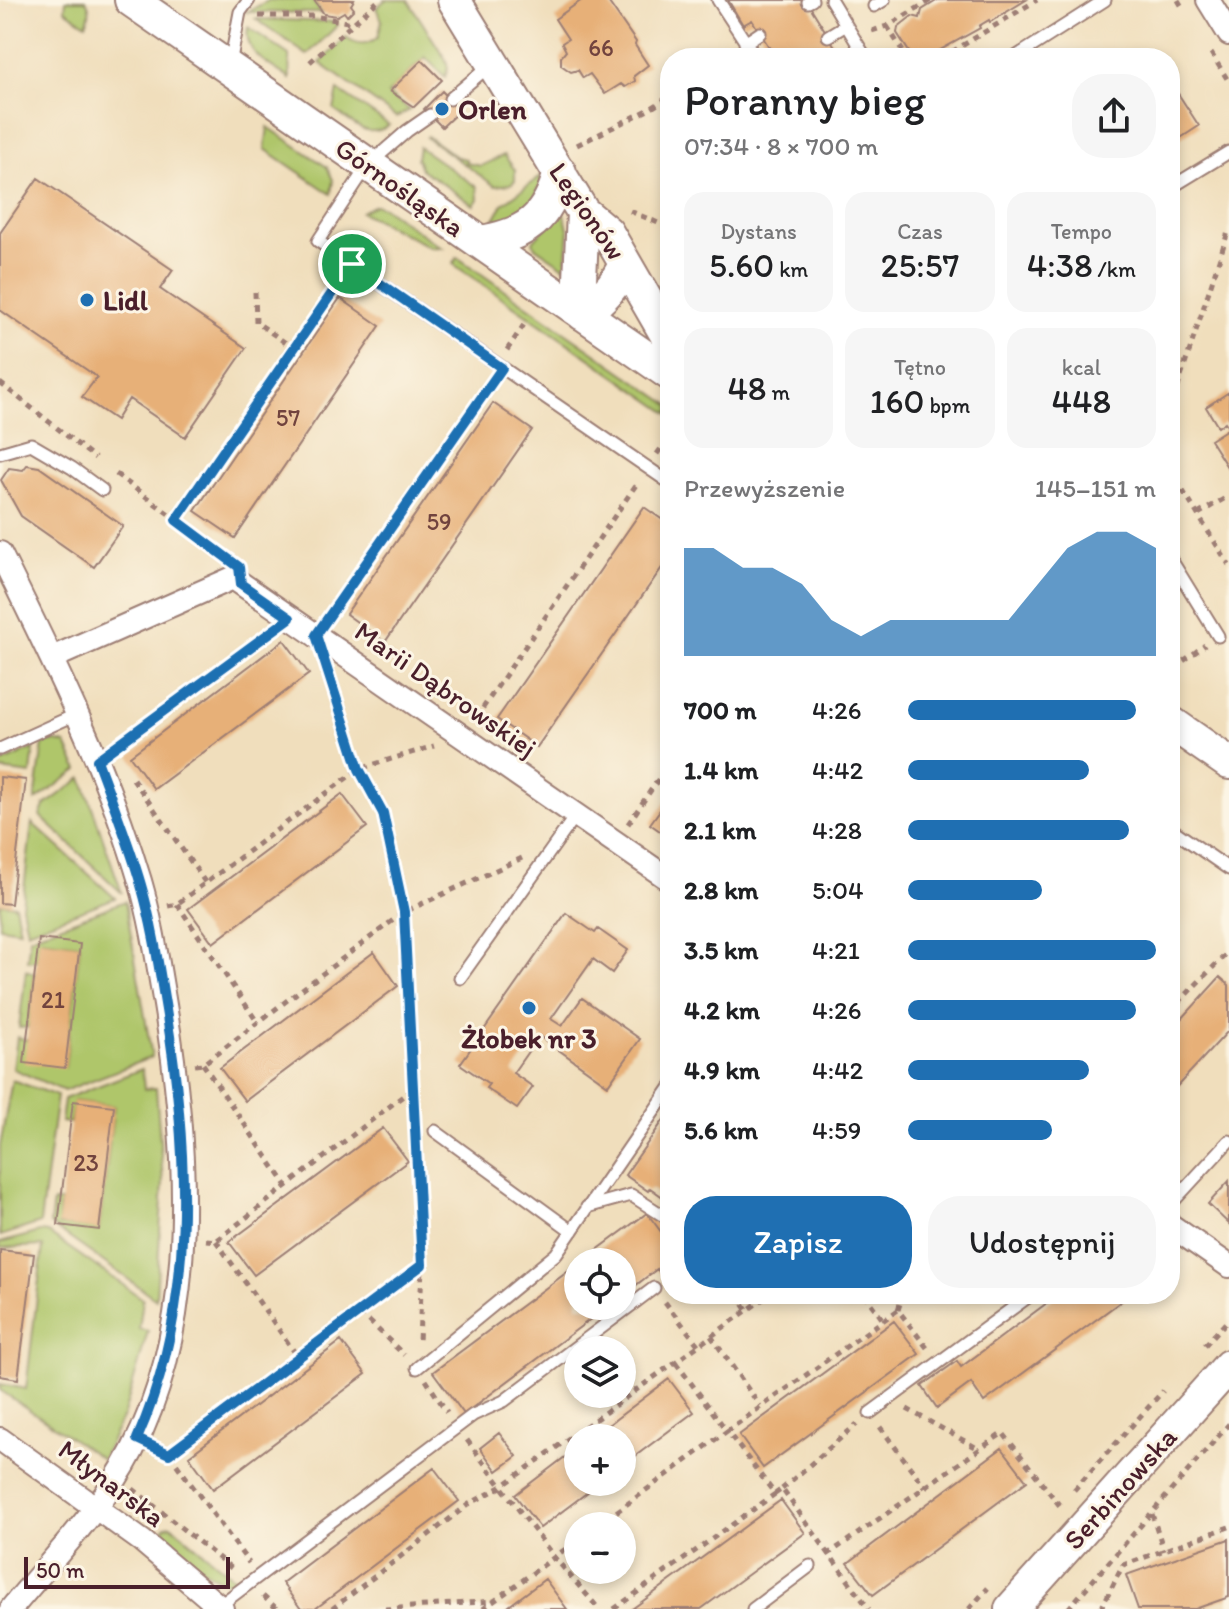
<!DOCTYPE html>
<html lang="pl">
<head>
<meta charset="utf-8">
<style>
  :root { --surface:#fff; --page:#f6f6f6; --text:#202124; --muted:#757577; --accent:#1f6fb2 }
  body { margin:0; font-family:Itim,sans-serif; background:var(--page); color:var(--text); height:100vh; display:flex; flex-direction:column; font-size:30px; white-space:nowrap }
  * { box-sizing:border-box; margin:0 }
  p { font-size:26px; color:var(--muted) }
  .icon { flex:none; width:44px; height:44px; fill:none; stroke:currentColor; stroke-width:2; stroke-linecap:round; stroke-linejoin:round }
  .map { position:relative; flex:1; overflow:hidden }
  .side { position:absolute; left:660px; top:48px; width:520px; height:1256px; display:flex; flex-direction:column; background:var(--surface); border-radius:32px; box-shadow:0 4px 12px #0003 }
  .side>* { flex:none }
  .buttons { position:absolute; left:564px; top:1248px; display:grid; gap:16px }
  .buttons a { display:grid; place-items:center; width:72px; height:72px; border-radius:50%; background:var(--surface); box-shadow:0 4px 12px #0003; font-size:40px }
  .scale { position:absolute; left:24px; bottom:20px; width:206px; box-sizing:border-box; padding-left:8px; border:4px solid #4a1f2b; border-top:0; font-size:22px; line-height:28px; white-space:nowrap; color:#4a1f2b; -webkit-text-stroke:6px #fcf5e5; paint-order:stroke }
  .pin { position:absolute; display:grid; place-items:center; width:68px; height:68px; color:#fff; margin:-34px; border:4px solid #fff; border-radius:50%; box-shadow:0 2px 8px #0007 }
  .round { display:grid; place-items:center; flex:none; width:84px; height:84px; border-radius:32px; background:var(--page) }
  .summary { display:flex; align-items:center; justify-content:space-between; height:136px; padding:0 24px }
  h1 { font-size:44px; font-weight:600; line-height:60px }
  .figures { display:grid; grid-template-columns:repeat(3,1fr); gap:12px; height:136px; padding:8px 24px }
  .figures div { display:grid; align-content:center; border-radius:20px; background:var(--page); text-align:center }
  .figures b { font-size:34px; font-weight:600 }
  .figures small { font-size:22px; font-weight:400 }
  .figures p { font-size:22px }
  .chart { height:224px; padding:16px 24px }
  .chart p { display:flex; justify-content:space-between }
  .chart svg { width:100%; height:144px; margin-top:8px; fill:var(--accent); opacity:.7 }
  .primary-button { display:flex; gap:16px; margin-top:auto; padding:16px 24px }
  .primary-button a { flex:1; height:92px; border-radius:32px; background:var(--accent); color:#fff; font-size:32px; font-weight:600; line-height:92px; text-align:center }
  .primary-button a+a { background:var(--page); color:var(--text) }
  ul { padding:0 24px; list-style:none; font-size:26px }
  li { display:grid; grid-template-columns:128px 96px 1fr; align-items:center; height:60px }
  li i { height:20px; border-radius:10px; background:var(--accent) }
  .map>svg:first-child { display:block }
</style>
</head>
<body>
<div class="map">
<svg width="1229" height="1609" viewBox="0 0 1229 1609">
  <rect width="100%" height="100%" fill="#fcf5e5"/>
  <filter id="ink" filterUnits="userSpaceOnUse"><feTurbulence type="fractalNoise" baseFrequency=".0125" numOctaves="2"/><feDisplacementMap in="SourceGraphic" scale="16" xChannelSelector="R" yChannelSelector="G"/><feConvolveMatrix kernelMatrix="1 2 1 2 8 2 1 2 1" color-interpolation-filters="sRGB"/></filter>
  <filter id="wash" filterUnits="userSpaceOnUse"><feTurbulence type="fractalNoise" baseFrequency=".006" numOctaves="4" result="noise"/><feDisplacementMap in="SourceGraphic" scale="32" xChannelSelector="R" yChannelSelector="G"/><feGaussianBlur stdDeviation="1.8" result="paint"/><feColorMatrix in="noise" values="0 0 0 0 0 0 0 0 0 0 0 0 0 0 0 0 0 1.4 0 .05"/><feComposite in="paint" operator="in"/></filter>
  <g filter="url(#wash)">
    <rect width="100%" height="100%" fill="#f0debc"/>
    <path fill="#afc66b" stroke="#7c724b" stroke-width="2" d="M66 0H85C91 7 90 16 86 24L65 10Z
      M269 0H312L321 13 247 12Z
      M385 0H408L446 60 448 68 445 77 425 57 388 94 410 110 396 117 320 63 346 37C357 45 367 46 378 37L382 20 376 8Z
      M256 19 336 22 338 25 307 55Z
      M248 27 289 55 290 79C270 64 243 55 248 27Z
      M338 90 389 125C369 141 352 122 334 110Z
      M268 127 327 167 333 180 331 194 265 149Z
      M427 136 457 157 466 159V163L481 166 504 155 515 170V180L511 184 495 186 426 137Z
      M419 147 477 187 478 199 474 205 421 169 417 158Z
      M541 176V184L529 211 501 221 494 219 503 204Z
      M375 205 383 207 442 248 430 247 361 212Z
      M559 212 564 215 569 231 566 268 535 247 533 241Z
      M457 257 670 405V414L453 264Z
      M53 741 66 744 78 770 35 801 43 744Z
      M34 748 31 774 0 770V764Z
      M82 778 122 893 40 816 44 806Z
      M32 823 115 898 27 931 22 906Z
      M125 901 152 1057 64 1091 13 1069 17 1037 27 1040 65 1067 80 944 40 939 37 960 27 961 30 937Z
      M0 903 15 905 20 930 0 927Z
      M26 970 35 974 29 1027 19 1028Z
      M142 1069 144 1089 156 1088 163 1182 156 1299 50 1224 53 1202H60L59 1225 99 1229 114 1106 74 1101 70 1123 61 1122 64 1099Z
      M12 1080 57 1096 40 1223 0 1236V1146Z
      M40 1232 48 1233 143 1299 139 1329 148 1331 124 1414 102 1459 0 1390V1384L26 1389 43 1246 0 1248V1243Z
      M171 1525 239 1582C217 1589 178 1547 161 1532L166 1526Z"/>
    <g id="blocks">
      <path fill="#e7b078" d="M314 0H354L351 5 354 9 347 16 344 12 337 16 324 14Z
        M582 0H607L636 42 635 45 648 65 634 76 635 81 625 87 621 84 605 94 590 74 583 78 578 70 571 72 561 65V57L566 51 562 43 568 39 555 19Z
        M728 0H806L842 58H776L752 20 743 25Z
        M938 0H1026L990 22 989 20 979 26 980 28 935 53 936 55 932 58H913L897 33 898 27 912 16 920 18 922 10Z
        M422 60 442 80 414 107 390 91Z
        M442 91 460 110 442 127 424 109Z
        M1177 92 1199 126 1179 139 1178 136 1173 139 1179 150 1170 156V97Z
        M38 178 173 270 160 289 246 348 185 437 129 399 116 420 82 397 97 377 0 310V233Z
        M340 298 380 326 235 538 195 511Z
        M1229 392V470L1210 440 1229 428 1225 422 1218 427 1206 407Z
        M493 403 532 430 385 642 346 614Z
        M27 465 39 467 123 526 94 567 21 516 1 480 9 468 23 470Z
        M644 507 670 525V556L537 747 497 719Z
        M284 640 309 674 154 789 130 756Z
        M0 777 26 780 11 904 0 903Z
        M342 794 367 827 213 943 188 909Z
        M670 796V838L650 824Z
        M566 913 595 933 598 929 628 950 612 973 593 959 551 1019 562 1026 582 998 640 1039 608 1085 539 1036 513 1073 533 1087 517 1109 486 1088 489 1084 460 1064Z
        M39 939 80 944 65 1068 24 1063Z
        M374 952 398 986 245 1101 220 1068Z
        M1220 977 1229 985V1030L1170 1094V1032Z
        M73 1101 114 1106 99 1230 58 1225Z
        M670 1111V1196L667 1200 650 1188 648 1191 625 1175Z
        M383 1128 408 1161 254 1275 229 1242Z
        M1229 1181V1224L1208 1204Z
        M647 1213 670 1244V1286L657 1269 622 1296V1262H581Z
        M0 1250 34 1254 18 1379 0 1376Z
        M578 1264V1306H608L464 1414 433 1372Z
        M1059 1294H1131L984 1402 971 1383 937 1408 922 1386 957 1361 961 1367Z
        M894 1321 919 1354 763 1468 739 1435Z
        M341 1341 366 1374 213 1489 189 1456Z
        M669 1379 694 1412 622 1466V1438H591Z
        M499 1433 517 1456 497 1471 480 1448Z
        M578 1447V1482H601L540 1528 515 1495Z
        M1002 1448 1027 1481 873 1595 848 1563Z
        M434 1468 459 1501 315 1609H301L282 1583Z
        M781 1500 805 1533 701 1609H632Z
        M1229 1539V1597L1195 1609H1138L1126 1575Z
        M545 1579 567 1609H505Z"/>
    </g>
  </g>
  <g filter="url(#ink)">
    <use href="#blocks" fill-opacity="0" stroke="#9d7e74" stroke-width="2"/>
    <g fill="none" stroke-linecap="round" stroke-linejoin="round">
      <g stroke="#9d7e74" stroke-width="15">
        <path id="lane" d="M718 0 756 58
          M831 0 866 58
          M808 2 812 0
          M874 6 884 0
          M828 36 846 25
          M745 43 760 33
          M1014 58 1105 0
          M230 64 240 12 249 0
          M450 99 489 66
          M430 115 407 131 368 165 318 241 670 483
          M1170 188 1229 152
          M0 453 31 444 72 468 102 490
          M1170 558 1218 636
          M0 749 77 714
          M1170 828 1229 869
          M460 978 576 815
          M435 1131 572 1231
          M1170 1205 1229 1141
          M587 1207 631 1195 670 1220
          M417 1368 556 1254 670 1088
          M870 1413 1032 1294
          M219 1606 473 1415 504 1401 654 1288
          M753 1609 810 1566"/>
      </g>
      <g stroke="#9d7e74" stroke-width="26">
        <path id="street" d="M1208 0 1229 34
          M0 553C53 660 106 767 140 881 152 922 158 964 165 1005 188 1146 200 1320 132 1451 102 1509 52 1559 11 1609
          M52 658 233 578 670 880
          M1170 1225 1229 1266
          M0 1439 142 1541 222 1609"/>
      </g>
      <g stroke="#9d7e74" stroke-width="36">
        <path id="secondary" d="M131 0 670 374
          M454 0 583 212 607 232 670 341
          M480 242C527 235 548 218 560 172
          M583 314 580 280 583 212
          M583 314C602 299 615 286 625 264
          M1170 722 1229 763
          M1011 1609 1229 1366"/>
      </g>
      <path stroke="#9d7e74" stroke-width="5" stroke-dasharray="6 6" stroke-linecap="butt" d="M1178 0 1184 10
        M259 16H314L353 23
        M887 26 907 58
        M872 31 887 26 931 0
        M1211 53 1229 82
        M942 58 1037 0
        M310 62 379 0
        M577 145 650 109 670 96
        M630 211 670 228
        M255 292 256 322 293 348
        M507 350 527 320
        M0 383 95 458
        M1170 411 1229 229
        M657 454 670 436
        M1170 470 1229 565
        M116 474 226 557
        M1198 514 1229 496
        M176 520 342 277
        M330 615 493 381
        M1174 668 1205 645
        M328 675 359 769 383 813 404 912 422 1265 419 1343
        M476 718 638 482
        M117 745 270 632
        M133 779 205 882
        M628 824 670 762
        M177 904 258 1023
        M168 906 177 904 359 769 434 746
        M1170 1011 1229 951
        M203 1064 287 1186
        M195 1065 203 1064 404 912 522 858
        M206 1240 216 1241 412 1089
        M216 1241 298 1357
        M737 1294 748 1311
        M864 1294 883 1320
        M665 1302 699 1346
        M898 1310 903 1294
        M359 1311 422 1265
        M711 1336 760 1406
        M1205 1345 1229 1319
        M676 1363 727 1431 898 1310 928 1349
        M426 1380 447 1412
        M907 1409 979 1449
        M880 1427 925 1487
        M467 1440 554 1557 599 1609
        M159 1449 169 1454 249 1563
        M169 1454 359 1311 404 1355
        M133 1489 235 1571
        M782 1489 857 1424
        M1074 1490 1163 1391
        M1152 1514 1164 1551
        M597 1526 727 1431 775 1494 782 1489 869 1609
        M827 1555 1003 1433 1060 1506
        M263 1596 277 1609
        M332 1609 469 1504 501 1487 770 1294
        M385 1609 494 1601
        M483 1609 578 1540
        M614 1609 775 1494
        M969 1609 988 1588
        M1068 1609 1229 1424
        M1101 1609 1123 1565 1229 1527"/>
      <use href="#lane" stroke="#fff" stroke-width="11"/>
      <use href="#street" stroke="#fff" stroke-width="22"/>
      <use href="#secondary" stroke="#fff" stroke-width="32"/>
    </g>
  </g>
  <g fill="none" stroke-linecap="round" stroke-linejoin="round" filter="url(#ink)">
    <g stroke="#fff" stroke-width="16">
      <path id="route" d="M352 264 502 368 316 635 359 769 383 813 404 912 422 1265 169 1454 137 1439C197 1304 189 1152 166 1010 159 968 153 926 141 885 129 843 112 801 97 760L290 618 241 584 239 567 176 520Z"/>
    </g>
    <use href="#route" stroke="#1f6fb2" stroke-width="10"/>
  </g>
  <g fill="#1f6fb2" stroke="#fcf5e5" stroke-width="3">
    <circle cx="442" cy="109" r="8"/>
    <circle cx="87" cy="300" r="8"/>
    <circle cx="529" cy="1008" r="8"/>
  </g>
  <g text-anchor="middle" stroke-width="6" stroke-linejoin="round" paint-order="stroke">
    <g font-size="24" fill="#71433e">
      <text x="601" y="56">66</text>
      <text x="288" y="426">57</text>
      <text x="439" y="530">59</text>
      <text x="53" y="1008">21</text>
      <text x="86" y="1171">23</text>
    </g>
    <g font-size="28" font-weight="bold" fill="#4a1f2b" stroke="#fcf5e5" text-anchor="start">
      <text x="458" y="119">Orlen</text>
      <text x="103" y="310">Lidl</text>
      <text x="529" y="1048" text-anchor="middle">Żłobek nr 3</text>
    </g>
    <g font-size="28" fill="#4a1f2b" stroke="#fcf5e5">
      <text transform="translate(400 187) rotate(35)" y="10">Górnośląska</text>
      <text transform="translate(588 211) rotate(55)" y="10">Legionów</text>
      <text transform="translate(446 689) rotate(35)" y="10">Marii Dąbrowskiej</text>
      <text transform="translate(112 1483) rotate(37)" y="10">Młynarska</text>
      <text transform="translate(1120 1488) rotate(-48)" y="10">Serbinowska</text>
    </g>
  </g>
</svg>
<div class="buttons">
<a><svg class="icon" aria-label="locate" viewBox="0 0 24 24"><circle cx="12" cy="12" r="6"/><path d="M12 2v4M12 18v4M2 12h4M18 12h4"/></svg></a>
<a><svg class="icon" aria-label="layers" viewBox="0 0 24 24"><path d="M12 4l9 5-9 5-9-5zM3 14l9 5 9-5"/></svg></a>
<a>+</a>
<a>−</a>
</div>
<div class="scale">50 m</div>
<div class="pin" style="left:352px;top:264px;background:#1e9e55"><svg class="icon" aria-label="arrive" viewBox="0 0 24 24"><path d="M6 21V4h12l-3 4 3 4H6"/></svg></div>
<section class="side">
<div class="summary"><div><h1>Poranny bieg</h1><p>07:34 · 8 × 700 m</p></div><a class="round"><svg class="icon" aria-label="share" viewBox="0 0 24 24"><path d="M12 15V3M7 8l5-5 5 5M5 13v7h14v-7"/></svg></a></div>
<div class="figures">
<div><p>Dystans</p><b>5.60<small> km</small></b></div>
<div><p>Czas</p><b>25:57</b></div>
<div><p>Tempo</p><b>4:38<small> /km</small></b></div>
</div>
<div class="figures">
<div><b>48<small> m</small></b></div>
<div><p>Tętno</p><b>160<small> bpm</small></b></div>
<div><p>kcal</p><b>448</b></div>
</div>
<div class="chart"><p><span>Przewyższenie</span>145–151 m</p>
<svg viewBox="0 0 160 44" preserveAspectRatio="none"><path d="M0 44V11L10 11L20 17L30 17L40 22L50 33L60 38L70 33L80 33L90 33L100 33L110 33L120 22L130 11L140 6L150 6L160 11V44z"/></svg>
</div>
<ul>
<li><b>700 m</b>4:26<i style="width:92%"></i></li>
<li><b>1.4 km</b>4:42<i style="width:73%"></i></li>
<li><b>2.1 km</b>4:28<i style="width:89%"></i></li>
<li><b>2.8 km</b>5:04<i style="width:54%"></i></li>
<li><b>3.5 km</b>4:21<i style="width:100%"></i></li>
<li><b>4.2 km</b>4:26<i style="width:92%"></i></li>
<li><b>4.9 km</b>4:42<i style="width:73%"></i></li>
<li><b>5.6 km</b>4:59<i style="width:58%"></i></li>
</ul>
<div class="primary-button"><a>Zapisz</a><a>Udostępnij</a></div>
</section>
</div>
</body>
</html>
